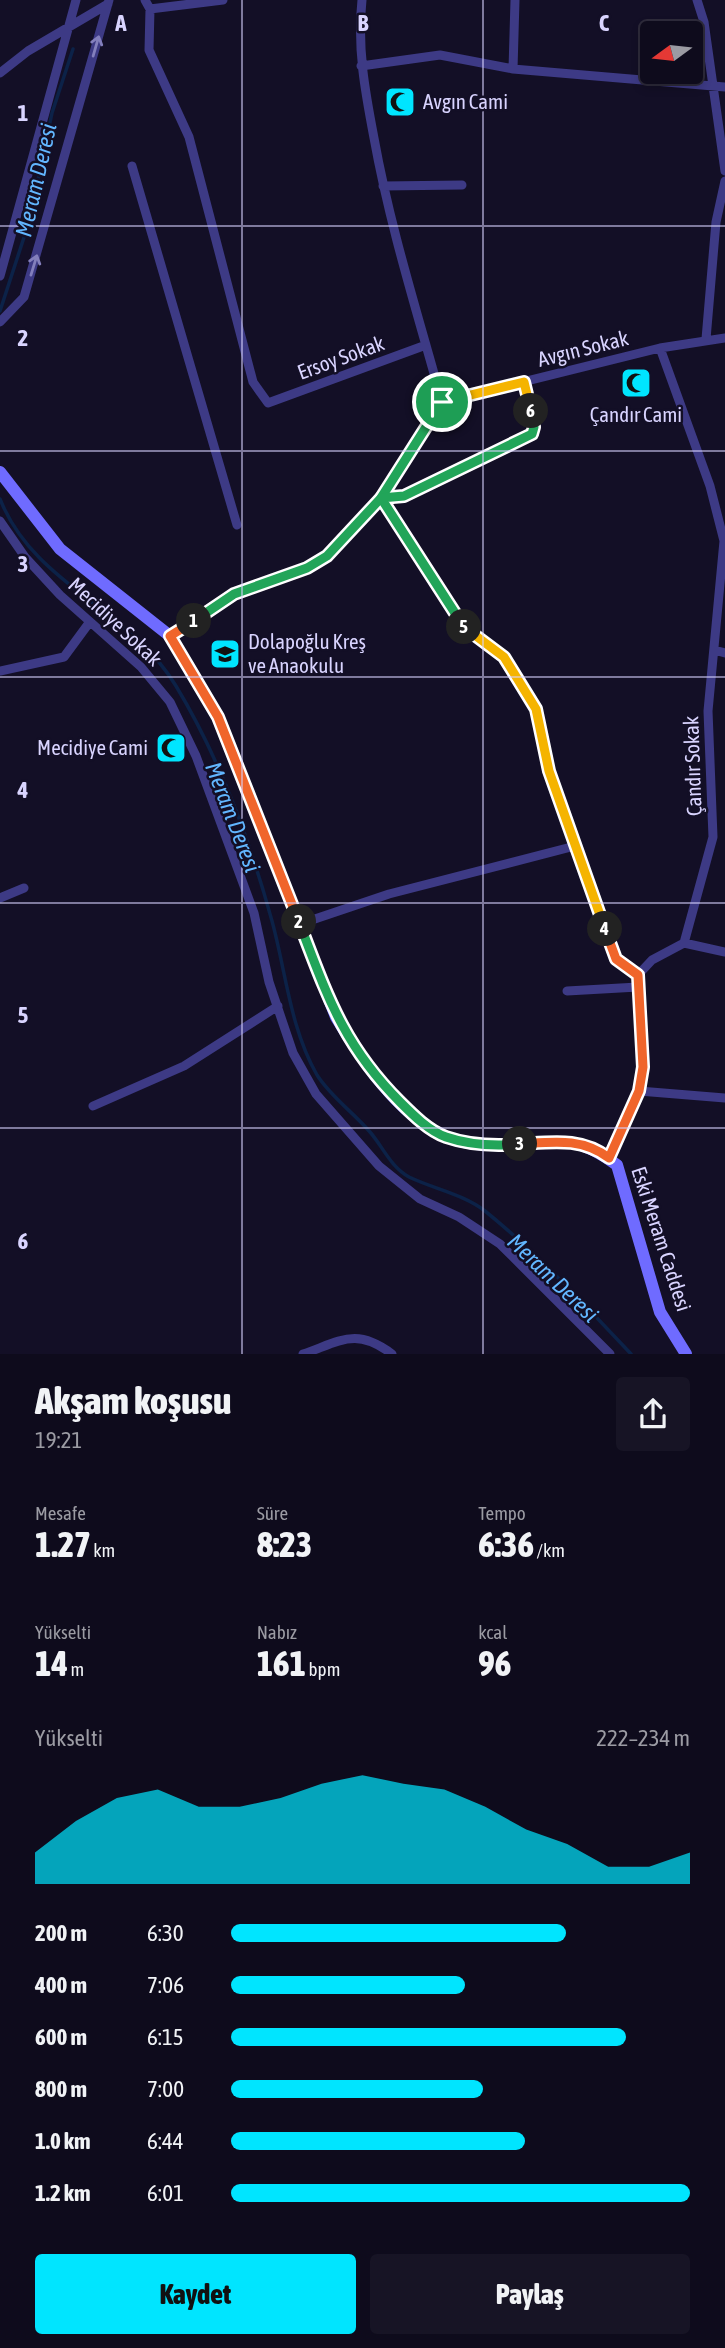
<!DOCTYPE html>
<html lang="tr">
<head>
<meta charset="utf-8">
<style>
  :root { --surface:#0e0b1c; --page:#171425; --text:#f1f3f6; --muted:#9b9ba3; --line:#2e2b3b; --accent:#00e5ff }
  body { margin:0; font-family:"Asap Condensed",sans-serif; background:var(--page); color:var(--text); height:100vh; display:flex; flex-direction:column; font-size:26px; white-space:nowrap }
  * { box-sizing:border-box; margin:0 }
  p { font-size:23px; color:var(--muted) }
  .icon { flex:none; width:38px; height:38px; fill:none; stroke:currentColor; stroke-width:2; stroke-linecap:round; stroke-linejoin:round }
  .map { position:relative; height:1354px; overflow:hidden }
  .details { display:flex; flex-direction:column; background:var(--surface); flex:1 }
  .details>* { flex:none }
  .needle { width:46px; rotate:255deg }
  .fabs { position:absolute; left:640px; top:21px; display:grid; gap:14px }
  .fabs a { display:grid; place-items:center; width:63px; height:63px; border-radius:7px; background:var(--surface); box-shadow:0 4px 10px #0003,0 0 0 2px var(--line); font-size:35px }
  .pin { position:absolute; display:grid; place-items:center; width:60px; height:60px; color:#fff; margin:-30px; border:4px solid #fff; border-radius:50%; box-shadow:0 2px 7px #0007 }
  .km { position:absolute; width:35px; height:35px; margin:-18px; border-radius:50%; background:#222; color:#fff; font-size:19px; line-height:35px; text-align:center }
  .round { display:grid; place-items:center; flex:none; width:74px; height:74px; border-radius:7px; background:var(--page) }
  .overview { display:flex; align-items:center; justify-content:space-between; height:119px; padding:0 35px }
  h1 { font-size:38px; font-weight:800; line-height:52px }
  .stats { display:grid; grid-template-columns:repeat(3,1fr); gap:10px; height:119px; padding:7px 35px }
  .stats div { display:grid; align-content:center }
  .stats b { font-size:35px; font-weight:800 }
  .stats small { font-size:19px; font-weight:400 }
  .stats p { font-size:19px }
  .chart { height:196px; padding:14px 35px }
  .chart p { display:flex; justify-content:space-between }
  .chart svg { width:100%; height:126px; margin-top:7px; fill:var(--accent); opacity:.7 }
  .action { display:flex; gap:14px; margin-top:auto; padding:14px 35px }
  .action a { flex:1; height:80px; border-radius:7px; background:var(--accent); color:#111; font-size:28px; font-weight:800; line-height:80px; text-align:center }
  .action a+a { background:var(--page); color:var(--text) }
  ul { padding:0 35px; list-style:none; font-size:23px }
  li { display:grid; grid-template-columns:112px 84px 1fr; align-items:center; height:52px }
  li i { height:18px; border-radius:9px; background:var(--accent) }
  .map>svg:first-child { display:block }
</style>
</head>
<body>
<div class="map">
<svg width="725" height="1354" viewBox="0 0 725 1354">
  <rect width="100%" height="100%" fill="#130f26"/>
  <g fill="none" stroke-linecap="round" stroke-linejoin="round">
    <path stroke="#0c2248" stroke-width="3.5" d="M0 311 29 222 52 113 73 49
      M0 499C34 585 130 609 176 686 219 757 250 841 272 921 286 972 290 1028 317 1075 331 1097 353 1112 370 1132 383 1147 390 1166 409 1177 434 1189 463 1194 485 1211 537 1253 585 1305 631 1354"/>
    <path stroke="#3d3a85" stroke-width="9" d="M145 0 150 9 149 50 189 137 253 382 268 403 426 345
      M362 0C357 48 365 91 374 138 390 227 418 315 442 402
      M697 0 704 22 725 171
      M150 9 223 0
      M361 66 440 55 513 69 725 87
      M513 69 515 0
      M0 73 28 51 108 4
      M132 166 237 525
      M383 186 462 185
      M0 276 76 0
      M0 322 24 297 109 0
      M706 339 716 222 725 181
      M524 382 534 427 532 434 404 496 381 498 460 624 504 657 536 709 549 771 616 959 638 975
      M0 521 25 557 60 595 141 667 170 702 196 756 254 913 269 982 293 1053 316 1094 379 1166 420 1199 459 1217 500 1244 610 1354
      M170 636 234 594 307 568 328 556 381 498 442 402 660 348 725 338
      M714 650 725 653
      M0 671 64 657 89 623
      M0 898 24 888
      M300 924 389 894 575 846
      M684 943 725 952
      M567 991 638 987
      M639 1091 725 1098
      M93 1106 184 1066 278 1006
      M609 1158 639 1091 643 1067 638 975 652 960 684 943 713 837 708 711 724 541 710 486 660 348
      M303 1354C341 1341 356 1327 392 1354"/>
    <path stroke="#6f6bff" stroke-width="12" d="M0 472 60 549 170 636 218 717 336 1017C363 1061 395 1111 442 1135 462 1145 490 1146 511 1145 559 1143 575 1133 617 1165L660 1312 686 1354"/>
  </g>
  <defs><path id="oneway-shaft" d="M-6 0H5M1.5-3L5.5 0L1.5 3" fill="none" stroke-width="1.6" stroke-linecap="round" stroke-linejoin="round" transform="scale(1.75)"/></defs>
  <g stroke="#837fbc">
    <use href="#oneway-shaft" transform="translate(96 46) rotate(-74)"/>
    <use href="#oneway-shaft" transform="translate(34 265) rotate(-73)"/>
  </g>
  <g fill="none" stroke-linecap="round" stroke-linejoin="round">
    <g stroke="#fff" stroke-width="14">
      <path id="split-1" d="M194 621 234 594 307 568 327 556 381 498 442 402"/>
    </g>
    <g stroke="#fff" stroke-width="14">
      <path id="split-2" d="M194 621 170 636 218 717 299 922"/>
    </g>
    <g stroke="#fff" stroke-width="14">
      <path id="split-3" d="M299 922C327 995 343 1045 400 1102 413 1115 429 1131 446 1137 469 1145 496 1146 520 1144"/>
    </g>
    <g stroke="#fff" stroke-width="14">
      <path id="split-4" d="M520 1144C553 1142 581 1137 609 1158L639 1091 643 1067 638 975 616 959 605 929"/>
    </g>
    <g stroke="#fff" stroke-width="14">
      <path id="split-5" d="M464 627 504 657 536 709 549 771 605 929"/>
    </g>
    <g stroke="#fff" stroke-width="14">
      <path id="split-6" d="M464 627 381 498 404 496 532 434 534 427 531 411"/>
    </g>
    <g stroke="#fff" stroke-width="14">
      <path id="split-7" d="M442 402 524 382 531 411"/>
    </g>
    <use href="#split-1" stroke="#22a559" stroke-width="9"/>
    <use href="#split-2" stroke="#f0652b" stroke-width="9"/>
    <use href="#split-3" stroke="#22a559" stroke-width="9"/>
    <use href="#split-4" stroke="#f0652b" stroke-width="9"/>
    <use href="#split-5" stroke="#f5b400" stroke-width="9"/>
    <use href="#split-6" stroke="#22a559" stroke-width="9"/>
    <use href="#split-7" stroke="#f5b400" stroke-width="9"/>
  </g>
  <path fill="none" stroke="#d9d4ff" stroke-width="2" stroke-opacity="0.55" d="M242 0V1354M483 0V1354M0 226H725M0 451H725M0 677H725M0 903H725M0 1128H725"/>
  <defs>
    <g id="mosque-square" transform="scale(1.575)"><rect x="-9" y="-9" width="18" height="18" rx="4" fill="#00e5ff" stroke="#130f26"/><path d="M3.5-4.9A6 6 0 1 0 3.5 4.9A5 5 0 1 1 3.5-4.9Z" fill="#111"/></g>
    <g id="school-square" transform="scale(1.575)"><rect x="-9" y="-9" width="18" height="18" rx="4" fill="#00e5ff" stroke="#130f26"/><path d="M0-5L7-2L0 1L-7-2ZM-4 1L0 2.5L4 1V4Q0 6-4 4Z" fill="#111"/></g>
  </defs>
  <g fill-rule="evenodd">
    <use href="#mosque-square" x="400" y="102"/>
    <use href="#mosque-square" x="636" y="383"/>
    <use href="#school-square" x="225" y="654"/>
    <use href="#mosque-square" x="171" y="748"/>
  </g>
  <g text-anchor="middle" stroke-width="5" stroke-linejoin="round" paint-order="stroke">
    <g font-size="21" fill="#d9d4ff" stroke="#130f26" text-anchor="start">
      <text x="423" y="109">Avgın Cami</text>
      <text x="636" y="422" text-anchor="middle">Çandır Cami</text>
      <text x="248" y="649">Dolapoğlu Kreş<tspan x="248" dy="24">ve Anaokulu</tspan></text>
      <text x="148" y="755" text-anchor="end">Mecidiye Cami</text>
    </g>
    <g font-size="21" fill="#d9d4ff" stroke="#130f26">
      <text transform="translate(583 349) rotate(-14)" y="7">Avgın Sokak</text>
      <text transform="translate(341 358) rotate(-20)" y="7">Ersoy Sokak</text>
      <text transform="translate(115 622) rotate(43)" y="7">Mecidiye Sokak</text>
      <text transform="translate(693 766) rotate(-92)" y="7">Çandır Sokak</text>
      <text transform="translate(661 1239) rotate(72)" y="7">Eski Meram Caddesi</text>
    </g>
    <g font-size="23" font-style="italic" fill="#62b6ff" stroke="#130f26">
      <text transform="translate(36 180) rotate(-77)" y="8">Meram Deresi</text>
      <text transform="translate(233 817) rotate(69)" y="8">Meram Deresi</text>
      <text transform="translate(553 1278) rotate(44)" y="8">Meram Deresi</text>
    </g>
  </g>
  <g font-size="23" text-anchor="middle" font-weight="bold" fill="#d9d4ff" stroke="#130f26" stroke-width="5" stroke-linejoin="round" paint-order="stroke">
    <text x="121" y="31">A</text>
    <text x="363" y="31">B</text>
    <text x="604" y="31">C</text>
    <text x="23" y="121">1</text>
    <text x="23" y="346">2</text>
    <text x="23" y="572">3</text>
    <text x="23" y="798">4</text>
    <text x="23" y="1023">5</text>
    <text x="23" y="1249">6</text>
  </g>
</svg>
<div class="fabs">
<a><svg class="needle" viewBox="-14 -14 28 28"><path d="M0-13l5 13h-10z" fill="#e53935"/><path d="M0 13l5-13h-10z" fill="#9b9ba3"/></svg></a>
</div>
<div class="pin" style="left:442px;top:402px;background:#1e9e55"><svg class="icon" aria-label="arrive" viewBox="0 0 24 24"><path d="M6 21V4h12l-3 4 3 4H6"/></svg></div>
<b class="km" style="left:194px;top:621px">1</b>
<b class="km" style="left:299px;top:922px">2</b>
<b class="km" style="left:520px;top:1144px">3</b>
<b class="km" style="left:605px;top:929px">4</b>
<b class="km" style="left:464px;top:627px">5</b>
<b class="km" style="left:531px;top:411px">6</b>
</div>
<section class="details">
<div class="overview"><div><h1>Akşam koşusu</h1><p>19:21</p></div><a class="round"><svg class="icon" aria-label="share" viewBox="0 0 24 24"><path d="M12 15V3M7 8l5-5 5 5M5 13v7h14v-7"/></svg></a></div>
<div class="stats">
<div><p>Mesafe</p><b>1.27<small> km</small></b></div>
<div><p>Süre</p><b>8:23</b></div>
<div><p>Tempo</p><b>6:36<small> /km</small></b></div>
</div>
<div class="stats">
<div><p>Yükselti</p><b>14<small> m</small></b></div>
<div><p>Nabız</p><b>161<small> bpm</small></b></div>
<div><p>kcal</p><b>96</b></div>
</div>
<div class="chart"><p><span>Yükselti</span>222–234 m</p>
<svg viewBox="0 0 160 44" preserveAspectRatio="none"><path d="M0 44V33L10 22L20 14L30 11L40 17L50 17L60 14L70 9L80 6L90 9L100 11L110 17L120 25L130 30L140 38L150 38L160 33V44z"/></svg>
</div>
<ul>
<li><b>200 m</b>6:30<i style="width:73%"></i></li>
<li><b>400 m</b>7:06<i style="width:51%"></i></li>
<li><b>600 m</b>6:15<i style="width:86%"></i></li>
<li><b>800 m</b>7:00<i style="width:55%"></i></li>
<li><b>1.0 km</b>6:44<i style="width:64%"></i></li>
<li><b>1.2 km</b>6:01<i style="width:100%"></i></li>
</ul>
<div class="action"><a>Kaydet</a><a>Paylaş</a></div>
</section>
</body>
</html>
